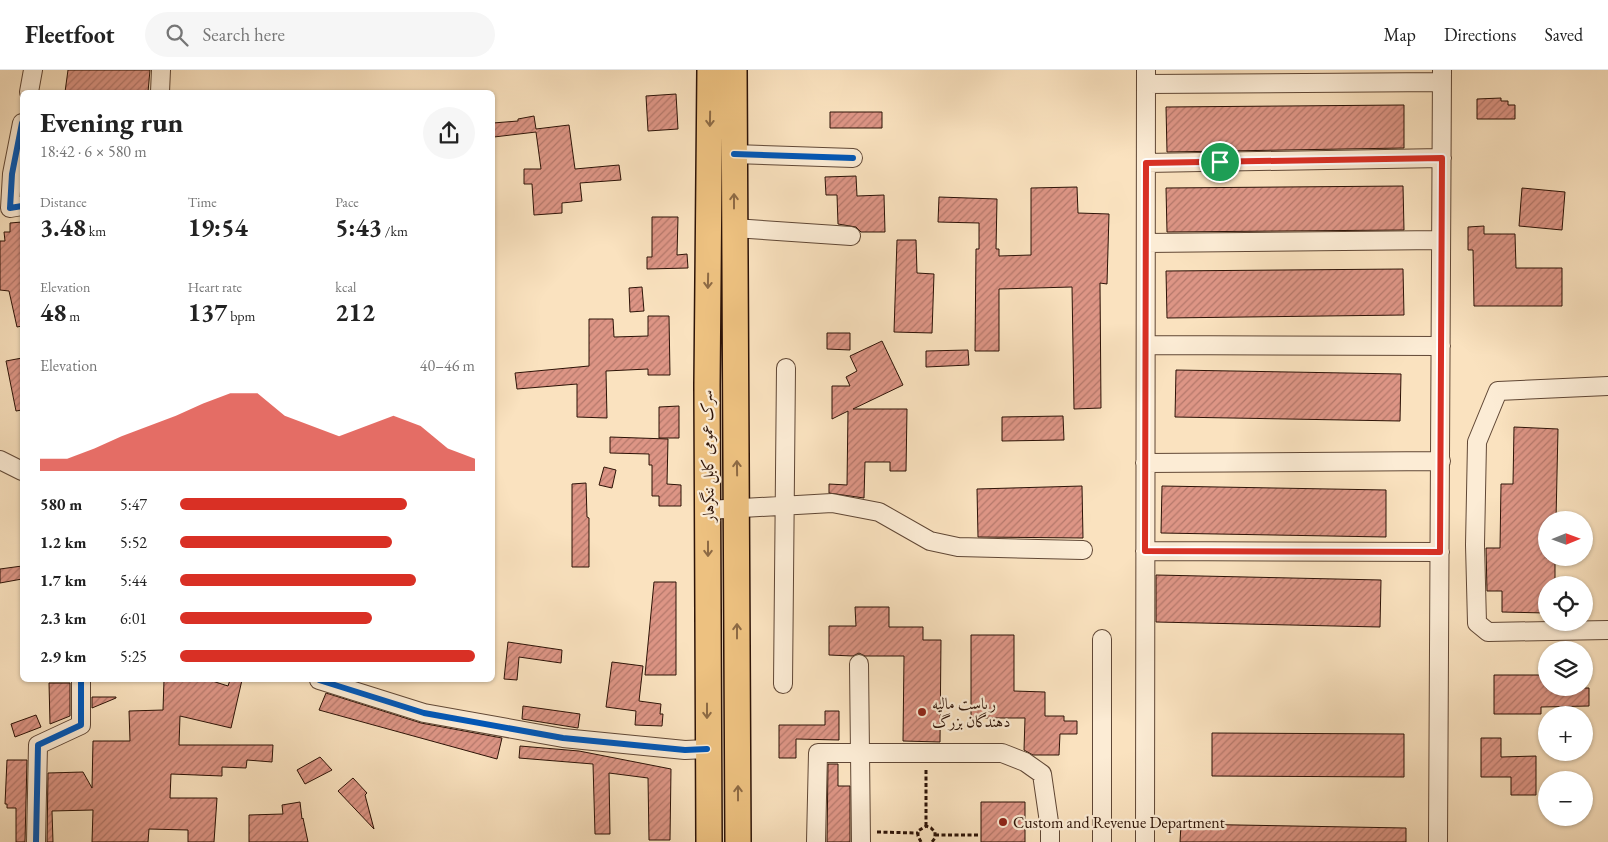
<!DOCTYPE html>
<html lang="en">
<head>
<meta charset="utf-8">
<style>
  :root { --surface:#fff; --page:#f6f6f6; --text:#222; --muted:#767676; --line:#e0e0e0; --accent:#d93025 }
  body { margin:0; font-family:"EB Garamond",Amiri,serif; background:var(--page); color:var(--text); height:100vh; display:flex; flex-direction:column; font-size:19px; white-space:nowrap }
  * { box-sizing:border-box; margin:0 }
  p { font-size:16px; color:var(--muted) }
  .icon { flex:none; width:28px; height:28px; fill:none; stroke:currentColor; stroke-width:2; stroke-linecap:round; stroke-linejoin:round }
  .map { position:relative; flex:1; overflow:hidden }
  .details { position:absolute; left:20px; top:20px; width:475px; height:592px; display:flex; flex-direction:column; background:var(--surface); border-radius:8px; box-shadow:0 1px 4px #0004 }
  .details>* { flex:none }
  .needle { width:32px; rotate:89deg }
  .controls { position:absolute; left:1538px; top:441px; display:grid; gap:10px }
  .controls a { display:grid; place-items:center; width:55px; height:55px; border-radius:50%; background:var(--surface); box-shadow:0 1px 4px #0004; font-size:25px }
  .pin { position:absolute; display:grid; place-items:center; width:42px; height:42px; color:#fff; margin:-21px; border:2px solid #fff; border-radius:50%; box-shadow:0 1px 5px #0007 }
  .round { display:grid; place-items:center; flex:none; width:52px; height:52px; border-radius:26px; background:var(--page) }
  .headline { display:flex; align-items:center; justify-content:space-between; height:85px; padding:0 20px }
  h1 { font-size:28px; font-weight:700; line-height:38px }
  .metrics { display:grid; grid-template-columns:repeat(3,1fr); gap:8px; height:85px; padding:5px 20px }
  .metrics div { display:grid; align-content:center }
  .metrics b { font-size:25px; font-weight:700 }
  .metrics small { font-size:14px; font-weight:400 }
  .metrics p { font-size:14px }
  .chart { height:140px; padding:10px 20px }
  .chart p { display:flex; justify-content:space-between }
  .chart svg { width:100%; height:90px; margin-top:5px; fill:var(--accent); opacity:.7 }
  ul { padding:0 20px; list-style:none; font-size:16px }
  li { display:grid; grid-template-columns:80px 60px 1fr; align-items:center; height:38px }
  li i { height:12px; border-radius:6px; background:var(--accent) }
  header { display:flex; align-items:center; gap:30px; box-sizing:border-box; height:70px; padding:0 25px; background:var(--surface); border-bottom:1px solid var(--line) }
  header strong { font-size:24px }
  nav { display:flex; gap:28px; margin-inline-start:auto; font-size:18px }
  .search { width:350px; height:45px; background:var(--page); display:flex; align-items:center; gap:12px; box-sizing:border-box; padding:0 18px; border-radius:28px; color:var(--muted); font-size:19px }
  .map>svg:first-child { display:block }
</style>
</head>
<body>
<header>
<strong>Fleetfoot</strong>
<div class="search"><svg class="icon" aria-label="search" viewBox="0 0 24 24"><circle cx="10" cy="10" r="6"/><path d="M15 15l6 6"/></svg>Search here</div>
<nav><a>Map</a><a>Directions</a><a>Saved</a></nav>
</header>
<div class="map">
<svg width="1608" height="772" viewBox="0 0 1608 772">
  <defs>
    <pattern id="building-hatch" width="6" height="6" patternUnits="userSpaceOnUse" patternTransform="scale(1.25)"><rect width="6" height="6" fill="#dd9585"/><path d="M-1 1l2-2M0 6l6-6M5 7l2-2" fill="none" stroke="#b4786b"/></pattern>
  </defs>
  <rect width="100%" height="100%" fill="#fae2bf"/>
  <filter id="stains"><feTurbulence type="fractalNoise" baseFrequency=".004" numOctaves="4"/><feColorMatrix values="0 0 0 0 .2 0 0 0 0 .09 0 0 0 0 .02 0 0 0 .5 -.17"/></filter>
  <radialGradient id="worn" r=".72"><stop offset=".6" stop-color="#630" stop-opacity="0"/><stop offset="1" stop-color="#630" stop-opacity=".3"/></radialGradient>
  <path fill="url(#building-hatch)" stroke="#2d1307" d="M68 0H150L148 22H65Z
    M676 24 678 59 648 61 646 26Z
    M1501 28V31H1508V35H1515V49H1477V29Z
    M1404 35V78L1167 82 1166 37Z
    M830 42H882V58H830Z
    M534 46 536 59 569 55 575 99 619 95 621 110 580 113 582 131 562 133V143L534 145 532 114H524V99H541L536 62 494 67 493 53 518 51V49Z
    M856 106 857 126 884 125 885 162H861L856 157 838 154 837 125H826L825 107Z
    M1403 116 1404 160 1167 162 1166 118Z
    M1077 117 1078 143 1109 144 1107 214 1100 213 1101 338 1074 339 1072 217 999 219V281H975L976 179H979V153L938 152 939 127 997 129 996 179H999V186L1031 185V118Z
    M1522 118 1565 122 1562 160 1519 156Z
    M652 147H678L677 185 687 184 688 198 647 199V187H652Z
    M22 152V256L17 257 9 221 0 220V171H5L4 162H10V153Z
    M1484 156V164H1515L1516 198H1562V236H1474L1473 180H1468V157Z
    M897 170H916L917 203 934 204 932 263 894 262Z
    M1403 199 1404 245 1167 248 1166 201Z
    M642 217 644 241 630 242 629 218Z
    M648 246H669L670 305H648V299L606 301 607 348 577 347V314L517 319 515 303 589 296V249H613L614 267 648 266Z
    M827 263H850V280L827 279Z
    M882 271 903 315 853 339H907L906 401H890V392H865L864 428 829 423V414L847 415 848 341 832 349V316H850L846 307 857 301 850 286Z
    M968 280 969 295 926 297V281Z
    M22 288V340L16 341 6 291Z
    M1176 300 1401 304 1400 351 1175 347Z
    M679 336V368H659V337Z
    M1063 346 1064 370 1002 371V347Z
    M1514 357 1558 359 1556 450H1546V488H1555V515H1546V543L1502 542V521H1487L1486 478H1500L1501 414H1513Z
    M610 367 668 369 667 414 681 415V436H659V426H652V395H649V384L610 383Z
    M604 397 616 400 612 418 599 415Z
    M586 413 587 447 589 448V497H572V414Z
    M1082 416 1083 468 978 467 977 419Z
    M1162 416 1386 420V467L1161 463Z
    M22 496V509L0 513V499Z
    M1156 505 1381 510 1380 557 1156 552Z
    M654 512H676V605H645Z
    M855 537H889V557H923V570H941L940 672 903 671 904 586H865L859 583 853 586 829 585V556H856Z
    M971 565H1014V621L1045 622V646H1064V651H1077V664H1060L1059 685H1033L1024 680 1025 648H971Z
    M508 572 562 580 561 593 519 587 517 610 504 609Z
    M612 592 643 596 639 631 661 634 660 644H663L662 656 635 655 636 641 606 637Z
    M1494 605H1546V618H1589V636L1541 637V644H1494Z
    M164 610H209L228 616 230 610H242L231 658 180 646 179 675H273L272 692 247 690 246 698 222 697V706L171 704 170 728H217L214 772H188V760L149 759 148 772H92L93 740 52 741 53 772H47L48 703 83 702 92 718 93 671H130L129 641 163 640Z
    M49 613H70V646L50 654Z
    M326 623 421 653 502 668 497 689 319 640Z
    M92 627H116V628L92 638Z
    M523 636 580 644 578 658 522 649Z
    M825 641H839V670L796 669V688H779V655H825Z
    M36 645 41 657 15 667 11 654Z
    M1212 663 1404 664V707L1212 706Z
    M1481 668H1501V687L1536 686V725H1511V707H1481Z
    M520 676 579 681 671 699 670 770H649L648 708 609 703 610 764H595L593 694 519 688Z
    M320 687 332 700 305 714 297 700Z
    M7 690H27L25 772H16V738H7V734H5Z
    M828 694H838V716H850V772H827Z
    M353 708 367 723 365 725 374 759 338 721Z
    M300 732 302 749 303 748 308 772H249V745L283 744 282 735Z
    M981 732H1025V772H981Z
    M1181 754 1406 758V772H1180Z"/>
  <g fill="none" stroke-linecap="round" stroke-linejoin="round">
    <g stroke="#604735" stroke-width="20">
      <path id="minor" d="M1146 14 1442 12
        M29 22 33 0
        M160 22 161 0
        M22 53 12 104 10 138 22 136
        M734 84 853 88
        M1146 93 1442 88
        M734 158 851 166
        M1146 173 1441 170
        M1146 275 1441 276
        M1608 316 1498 321 1477 372 1475 475 1477 553 1488 562 1608 560
        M0 390 22 401
        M1145 393 1441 391
        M708 440 832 433 879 442 930 471 958 477 1083 480
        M1145 481 1440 482
        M1102 569V772
        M859 594 861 772
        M319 610 424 643 563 668 685 680 707 679
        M783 614 786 298
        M36 772 38 675 81 655V610
        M816 772 818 683H1002L1025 692 1042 704 1050 759V772
        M1145 772 1146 0
        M1438 772 1442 0"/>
    </g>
    <g stroke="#2d1307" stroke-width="28">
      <path id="highway" d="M734 0 738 772
        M709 772 707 315 710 0"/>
    </g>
    <path stroke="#2d1307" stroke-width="3" stroke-dasharray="4 2.5" stroke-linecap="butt" d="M926 756V699
      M877 762 918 763
      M935 765H978
      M921 772 918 766V761L926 756 931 758 935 762V768L932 772"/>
    <use href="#minor" stroke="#fcecd5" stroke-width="18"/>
    <use href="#highway" stroke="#edc180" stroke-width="25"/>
    <g stroke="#fcecd5" stroke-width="9">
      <path id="cycleway" d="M22 53 12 104 10 138 22 136
        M734 84 853 88
        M319 610 424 643 563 668 685 680 707 679
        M36 772 38 675 81 655V610"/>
    </g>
    <use href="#cycleway" stroke="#0057b8" stroke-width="6"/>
  </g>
  <defs><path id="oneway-shaft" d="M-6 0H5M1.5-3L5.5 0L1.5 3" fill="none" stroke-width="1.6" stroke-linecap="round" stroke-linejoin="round" transform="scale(1.25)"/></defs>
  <g stroke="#8d6a44">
    <use href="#oneway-shaft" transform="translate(710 49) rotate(91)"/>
    <use href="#oneway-shaft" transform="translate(734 131) rotate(-90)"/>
    <use href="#oneway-shaft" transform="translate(708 211) rotate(91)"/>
    <use href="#oneway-shaft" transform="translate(737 398) rotate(-91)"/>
    <use href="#oneway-shaft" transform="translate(708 479) rotate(90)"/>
    <use href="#oneway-shaft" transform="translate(737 561) rotate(-90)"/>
    <use href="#oneway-shaft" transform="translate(707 641) rotate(90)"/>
    <use href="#oneway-shaft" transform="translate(738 723) rotate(-90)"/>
  </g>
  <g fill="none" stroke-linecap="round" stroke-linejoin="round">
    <g stroke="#fff" stroke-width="10">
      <path id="route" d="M1442 88 1440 482 1145 481 1146 93Z"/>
    </g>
    <use href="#route" stroke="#d93025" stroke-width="6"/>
  </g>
  <g fill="#8f2418" stroke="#fcecd5" stroke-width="2">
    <circle cx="922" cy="642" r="5"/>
    <circle cx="1003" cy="752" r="5"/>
  </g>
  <g text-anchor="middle" stroke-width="4.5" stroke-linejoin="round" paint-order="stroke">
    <g font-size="16" fill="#2d1307" stroke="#fcecd5">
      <text transform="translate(707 386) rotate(-91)" y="6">سرک عمومی کابل ننگرهار</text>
    </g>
    <g font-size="16" fill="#2d1307" stroke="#fcecd5" text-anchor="start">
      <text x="932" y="639">ریاست مالیه<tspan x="932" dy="18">دهندگان بزرگ</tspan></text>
      <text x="1013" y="758">Custom and Revenue Department</text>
    </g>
  </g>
  <rect width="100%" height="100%" filter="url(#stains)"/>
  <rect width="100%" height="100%" fill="url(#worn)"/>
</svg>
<div class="controls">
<a><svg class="needle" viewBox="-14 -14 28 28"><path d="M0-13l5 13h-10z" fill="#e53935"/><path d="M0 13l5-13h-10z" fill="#767676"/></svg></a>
<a><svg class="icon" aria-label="locate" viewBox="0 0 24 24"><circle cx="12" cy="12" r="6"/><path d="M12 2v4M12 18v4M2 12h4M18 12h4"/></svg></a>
<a><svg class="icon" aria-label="layers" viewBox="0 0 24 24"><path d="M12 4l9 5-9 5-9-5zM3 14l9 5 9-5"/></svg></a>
<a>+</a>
<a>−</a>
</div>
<div class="pin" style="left:1220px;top:92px;background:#1e9e55"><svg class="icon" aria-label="arrive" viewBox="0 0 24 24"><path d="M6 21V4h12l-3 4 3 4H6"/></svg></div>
<section class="details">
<div class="headline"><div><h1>Evening run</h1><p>18:42 · 6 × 580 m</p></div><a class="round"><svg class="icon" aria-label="share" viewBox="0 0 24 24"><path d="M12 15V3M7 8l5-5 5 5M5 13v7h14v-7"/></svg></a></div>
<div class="metrics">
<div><p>Distance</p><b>3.48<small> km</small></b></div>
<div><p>Time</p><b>19:54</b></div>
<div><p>Pace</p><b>5:43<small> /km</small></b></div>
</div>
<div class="metrics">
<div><p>Elevation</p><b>48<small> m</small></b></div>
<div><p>Heart rate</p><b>137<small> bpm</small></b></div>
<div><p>kcal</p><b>212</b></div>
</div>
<div class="chart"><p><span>Elevation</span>40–46 m</p>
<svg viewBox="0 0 160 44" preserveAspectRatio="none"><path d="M0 44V38L10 38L20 33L30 27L40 22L50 17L60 11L70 6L80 6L90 17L100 22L110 27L120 22L130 17L140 22L150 33L160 38V44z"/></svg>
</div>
<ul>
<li><b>580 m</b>5:47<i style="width:77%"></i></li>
<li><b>1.2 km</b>5:52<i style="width:72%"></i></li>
<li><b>1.7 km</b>5:44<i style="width:80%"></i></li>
<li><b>2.3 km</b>6:01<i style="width:65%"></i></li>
<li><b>2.9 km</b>5:25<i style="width:100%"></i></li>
</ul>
</section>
</div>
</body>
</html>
